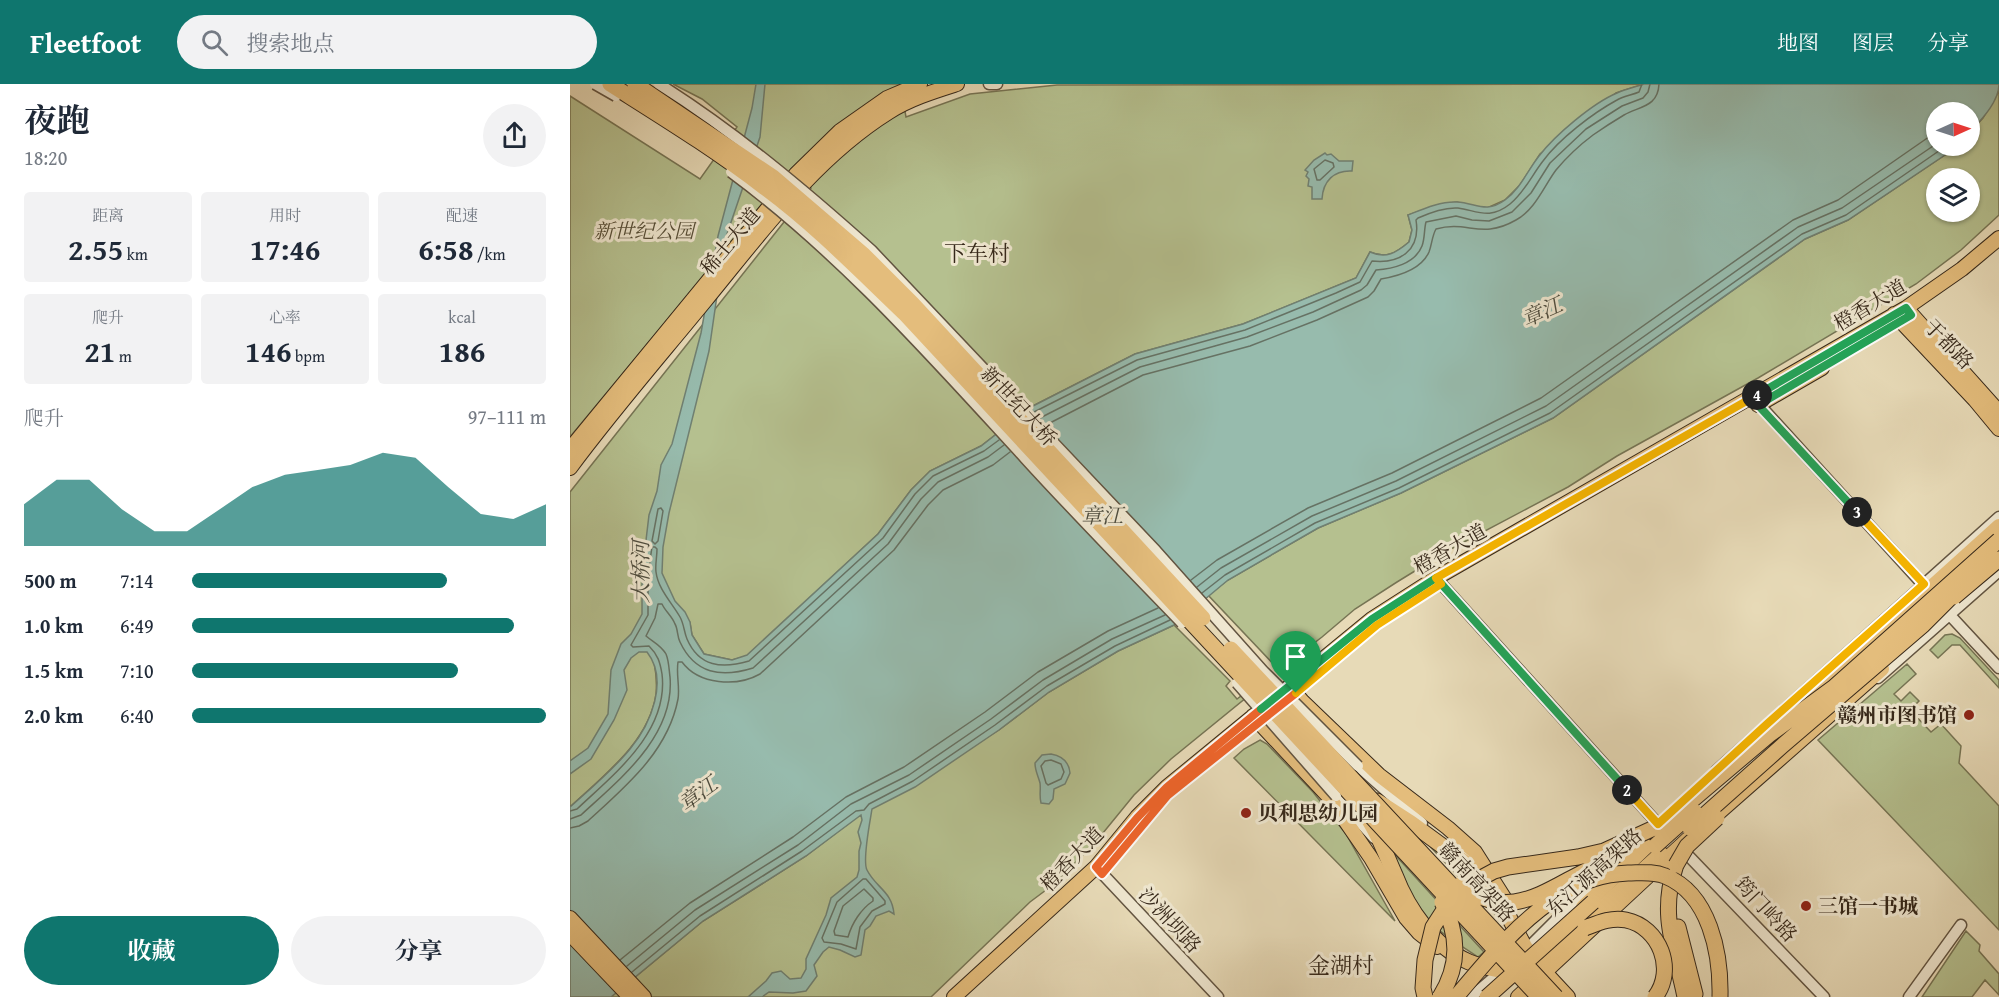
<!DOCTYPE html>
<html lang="zh">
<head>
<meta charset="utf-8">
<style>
  :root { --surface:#fff; --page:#f2f2f3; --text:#1f2937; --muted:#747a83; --accent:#0f766e }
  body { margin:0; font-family:"Gentium Book Plus","Noto Serif SC",serif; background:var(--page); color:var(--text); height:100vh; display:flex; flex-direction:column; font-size:22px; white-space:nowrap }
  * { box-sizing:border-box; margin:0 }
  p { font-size:20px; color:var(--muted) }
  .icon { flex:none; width:33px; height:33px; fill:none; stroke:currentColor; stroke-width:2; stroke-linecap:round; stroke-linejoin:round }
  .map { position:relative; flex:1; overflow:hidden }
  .panel { display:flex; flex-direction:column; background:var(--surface); width:570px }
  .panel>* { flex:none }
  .needle { width:39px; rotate:87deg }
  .tools { position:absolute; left:1356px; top:18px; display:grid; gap:12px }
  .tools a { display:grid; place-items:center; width:54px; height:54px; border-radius:50%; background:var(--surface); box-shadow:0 2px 4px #0004; font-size:30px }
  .pin { position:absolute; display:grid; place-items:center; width:51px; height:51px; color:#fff; margin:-62px -26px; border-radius:50% 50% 50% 0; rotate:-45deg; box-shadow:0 0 6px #0007 }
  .pin .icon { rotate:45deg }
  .km { position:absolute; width:30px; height:30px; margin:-15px; border-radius:50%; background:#222; color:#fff; font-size:16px; line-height:30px; text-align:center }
  .round { display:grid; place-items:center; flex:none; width:63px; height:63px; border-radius:32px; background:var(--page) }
  .headline { display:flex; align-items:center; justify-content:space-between; height:102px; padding:0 24px }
  h1 { font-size:33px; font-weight:700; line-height:45px }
  .figures { display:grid; grid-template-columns:repeat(3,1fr); gap:9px; height:102px; padding:6px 24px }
  .figures div { display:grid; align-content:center; border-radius:6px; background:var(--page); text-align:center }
  .figures b { font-size:30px; font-weight:700 }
  .figures small { font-size:16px; font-weight:400 }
  .figures p { font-size:16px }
  .chart { height:168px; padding:12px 24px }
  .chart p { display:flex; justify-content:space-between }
  .chart svg { width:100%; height:108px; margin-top:6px; fill:var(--accent); opacity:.7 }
  .action { display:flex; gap:12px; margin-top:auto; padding:12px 24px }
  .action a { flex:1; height:69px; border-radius:36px; background:var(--accent); color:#fff; font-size:24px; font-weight:700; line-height:69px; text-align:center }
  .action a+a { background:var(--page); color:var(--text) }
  ul { padding:0 24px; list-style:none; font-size:20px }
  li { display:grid; grid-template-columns:96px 72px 1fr; align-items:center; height:45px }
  li i { height:15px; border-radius:8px; background:var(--accent) }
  header { display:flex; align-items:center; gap:36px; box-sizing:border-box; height:84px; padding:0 30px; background:var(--accent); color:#fff }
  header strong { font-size:28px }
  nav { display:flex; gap:33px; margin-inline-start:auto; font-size:21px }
  .search { width:420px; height:54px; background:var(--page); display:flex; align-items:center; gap:15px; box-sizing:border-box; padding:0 21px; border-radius:33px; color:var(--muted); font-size:22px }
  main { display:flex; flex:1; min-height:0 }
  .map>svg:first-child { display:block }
</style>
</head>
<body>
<header>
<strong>Fleetfoot</strong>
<div class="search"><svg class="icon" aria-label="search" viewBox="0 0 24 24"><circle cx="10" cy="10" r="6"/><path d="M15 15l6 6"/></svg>搜索地点</div>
<nav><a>地图</a><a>图层</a><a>分享</a></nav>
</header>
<main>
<section class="panel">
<div class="headline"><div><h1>夜跑</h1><p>18:20</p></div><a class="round"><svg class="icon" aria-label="share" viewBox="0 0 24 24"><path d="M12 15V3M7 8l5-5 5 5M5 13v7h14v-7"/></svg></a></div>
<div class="figures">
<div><p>距离</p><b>2.55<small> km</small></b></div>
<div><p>用时</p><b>17:46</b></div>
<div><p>配速</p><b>6:58<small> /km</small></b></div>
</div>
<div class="figures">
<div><p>爬升</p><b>21<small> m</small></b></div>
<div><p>心率</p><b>146<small> bpm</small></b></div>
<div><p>kcal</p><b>186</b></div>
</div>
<div class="chart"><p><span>爬升</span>97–111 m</p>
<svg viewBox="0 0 160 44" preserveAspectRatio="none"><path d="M0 44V27L10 17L20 17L30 29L40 38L50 38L60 29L70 20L80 15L90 13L100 11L110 6L120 8L130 20L140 31L150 33L160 27V44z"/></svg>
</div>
<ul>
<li><b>500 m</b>7:14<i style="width:72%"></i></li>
<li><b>1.0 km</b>6:49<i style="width:91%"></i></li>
<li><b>1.5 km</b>7:10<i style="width:75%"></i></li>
<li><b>2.0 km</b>6:40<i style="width:100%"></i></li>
</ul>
<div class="action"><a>收藏</a><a>分享</a></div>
</section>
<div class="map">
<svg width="1429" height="913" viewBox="0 0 1429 913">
  <rect width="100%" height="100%" fill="#e7dab7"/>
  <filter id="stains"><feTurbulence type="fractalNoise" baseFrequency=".00333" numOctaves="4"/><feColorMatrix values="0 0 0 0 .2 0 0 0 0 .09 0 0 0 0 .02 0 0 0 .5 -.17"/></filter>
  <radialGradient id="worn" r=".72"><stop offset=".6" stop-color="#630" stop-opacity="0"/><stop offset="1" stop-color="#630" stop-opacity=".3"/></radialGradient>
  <path fill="#b5c08f" stroke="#767454" stroke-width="1.5" fill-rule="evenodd" d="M103 0H330L336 33 400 10 487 1 1074 0 1046 9 970 70 950 101 935 116 917 124 904 123 887 118 872 120 838 131 842 146 839 158C826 169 816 175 800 168L786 194 673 240 565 270 461 323 411 362 360 387 341 406 308 450 177 572 162 576 134 570 122 551 120 539 84 578C86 588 87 599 86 610 79 658 33 692 0 723V408L241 104 221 87 0 353V12L130 95 167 43 132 15Z
    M1429 7V131L1391 166 1346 200 1188 294 1047 372 998 403 879 466 827 498 785 525 752 553 709 586 638 511 658 496 748 444 831 409 983 334 1235 155 1278 136 1375 71 1385 62H1400V48L1413 34ZM1366 94H1400V128H1366Z
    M604 541 660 597 656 602 667 615 675 609 677 613 601 675 564 711 524 760 484 800 460 818 361 913H41L133 837 236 772 291 730 429 646 479 608 548 567Z
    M1382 550 1390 554 1429 596V604L1390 561H1382L1368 574 1360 566 1375 551Z
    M1337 580 1346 590 1324 610 1331 617 1340 608 1349 617 1340 626 1361 648 1371 640 1391 662 1389 679 1429 722V846L1248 656Z
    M690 656 697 660 743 708 776 750 825 837 664 674 674 665Z
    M848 750 914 802 940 846Z
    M816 761 914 868 908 873C890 861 871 850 856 834 837 814 827 786 816 761Z
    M1396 847 1410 861 1409 867 1429 890V911L1415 896 1402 913H1352Z"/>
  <path fill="#97bbad" stroke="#708072" stroke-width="1.5" d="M186 0H195L190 53 155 156 139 267 99 429 93 463 92 489 105 517 115 528 120 538 122 551 134 570 162 576 177 571 308 450 341 406 360 387 411 362 461 323 565 270 673 240 786 194 800 168C816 175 826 169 839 158L842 146 838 131C853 125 871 117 887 118 906 119 916 130 935 116 950 105 958 86 969 72 985 51 1023 19 1047 9 1056 5 1065 3 1074 0H1429C1429 18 1411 36 1400 48V28H1366V62H1385L1375 71 1278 136 1235 155 983 334 831 409 748 444 658 496 604 541 548 567 479 608 429 646 345 703 302 725C300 738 292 777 297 786 306 804 322 807 324 830L319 827 306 832 300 842 295 846 291 871 285 873 270 866 259 863 253 868 244 881 247 892 236 907 223 909 199 908 192 913H178L196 897 202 889 211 887 220 895 231 894 236 885V875L256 831 261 814 287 793 289 786V767L291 759 288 748 292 736 291 731 236 772 133 837 41 913H0V723C20 705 43 686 60 665 81 640 99 596 77 568H69L61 574 54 586 57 606 44 636 21 675 0 690V677L18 664 38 630 41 586 51 560 61 550 72 530V490L79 431 87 407 91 381 102 360 131 249 148 152 182 24Z
    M755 69 757 71 761 70 769 77H783L782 87C764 86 753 97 752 115H742V103L738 102 739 95 736 92 738 88 735 86 744 76Z
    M481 670C492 672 499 677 500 689L495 700 484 705 483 715 479 720 471 719C469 711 471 706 470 699 468 691 465 687 465 679L472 671Z"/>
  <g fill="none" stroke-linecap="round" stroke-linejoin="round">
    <path stroke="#667264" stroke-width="1.5" d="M755 76 763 79 764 83 750 96H747L744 85Z
      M464 328 567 276 675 246 766 209 790 198 802 177C829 180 851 167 846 136L848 134C859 129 875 123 888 124 908 127 920 136 940 120 954 109 962 91 973 77 989 55 1023 29 1047 16 1054 12 1062 11 1069 8L1072 0
      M470 334 570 283 677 253 743 228 791 206 797 201 806 186C822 185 845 180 852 162 855 154 854 145 856 138L886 132 902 136 919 137 942 128 961 109 980 79 1016 45 1052 22 1073 14 1078 8 1080 0
      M476 341 573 291 680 262 747 236 798 213 804 207 811 195C829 192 851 186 859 168 862 160 862 152 866 145 898 136 911 156 946 136 965 126 974 102 986 86 996 74 1011 60 1023 51 1033 44 1044 37 1054 31 1070 22 1088 23 1089 0
      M91 424 93 427 88 457 85 460 82 457 88 425Z
      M621 496 647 476 738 424 822 389 971 314 1223 136 1268 116 1366 48
      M627 503 651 484 742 432 826 397 976 322 1228 143 1272 124 1366 60
      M632 509 655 491 745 439 829 404 980 329 1232 150 1276 131 1376 62
      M481 676 491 680 494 688 491 695 478 701 476 699 471 682 475 677Z
      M0 727 7 725C44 690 99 648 92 590 90 578 88 571 79 562L63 563 61 561 78 531V490L82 463H85L87 465C87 473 85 481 86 488 88 505 102 519 110 533 114 540 114 548 117 555 129 583 152 585 179 577L313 454 345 410 363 392 414 367 429 356
      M0 735 11 731C50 695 105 652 100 593 99 586 99 577 96 570 91 561 83 558 76 552L85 534 88 520H92C95 527 102 532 105 540 108 545 107 552 110 558 125 590 151 594 183 584L318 460 351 415 368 398 418 373 434 361
      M0 744 9 742 18 737C55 703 98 668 108 615 110 603 106 590 108 578H112C129 601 167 603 190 590L324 466 358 421 373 406 423 381 440 368
      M293 795H296L315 817V820L302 827 290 843 286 865 271 860 254 858 252 854 267 818Z
      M294 805 303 814V817C291 825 282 839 278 853L265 851 264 847 273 822Z
      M50 876 120 819 223 753 276 713 334 683 415 628 468 588 538 547 588 524
      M57 882 125 826 228 761 281 720 339 691 421 635 473 596 542 555 595 531
      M62 888 130 832 232 767 286 727 294 726 299 720 343 697 425 641 477 602 545 562 600 536"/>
    <g stroke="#625441" stroke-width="13">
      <path id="minor" d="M419 0H427
        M1185 316 1358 506
        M866 494 1088 740
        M1376 527 1429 584
        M1308 594 1429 487
        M788 682 852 739
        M1146 687 1429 433
        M766 712 804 754
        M882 761 899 772 909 783
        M1110 763 1254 913
        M526 783 648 913
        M952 870 999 823 1077 750
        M901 913 935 884
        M1339 913 1391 841"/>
    </g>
    <g stroke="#36281a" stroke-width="16">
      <path id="major" d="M1336 224 1429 328
        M1324 230 1405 316 1429 345
        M1188 321 1252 284
        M0 365 226 90 270 47 317 14 350 0
        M0 384C43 326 90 272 135 217 191 149 244 75 319 28 339 15 365 7 387 0
        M720 603 732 617 809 691 878 744 905 768 938 820
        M1235 617 1429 442
        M683 632 759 713 801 774 836 834 849 849 867 863
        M1137 739 1312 585
        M1013 823 1090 750
        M0 834 74 913
        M0 850 60 913
        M957 865 959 871 998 913
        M384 913 526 783 567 733 597 703 802 535 866 494 1336 224 1392 185 1429 154
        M948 913 1118 755"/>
    </g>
    <g stroke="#36281a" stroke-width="17">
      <path id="highway" d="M807 717 841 739 905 786 932 820 959 871
        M797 733C809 751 816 771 825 791 838 825 864 863 899 878 911 883 926 885 939 888
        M1105 784C1089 832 1106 867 1115 913
        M1108 843 1125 910
        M975 875 1091 770"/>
    </g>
    <use href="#minor" stroke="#efe7d0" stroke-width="10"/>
    <use href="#major" stroke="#e4bd7c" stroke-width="14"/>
    <use href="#highway" stroke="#e4bd7c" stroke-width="15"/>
    <g stroke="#625441" stroke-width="13" stroke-linecap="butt">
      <path id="minor-bridge" d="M25 0 46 12
        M89 0C165 48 234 106 301 166L586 467 693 587 788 682
        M161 88C272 170 362 273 455 374 506 430 559 484 612 539
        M667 599 766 712"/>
    </g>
    <g stroke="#36281a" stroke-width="17" stroke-linecap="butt">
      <path id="highway-bridge" d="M40 0C92 33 146 66 195 104 245 141 289 186 334 229L969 913
        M65 0 203 93 294 171 343 220 633 534
        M1384 513 1429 475
        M661 565 986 913
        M1263 604 1429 456
        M1120 744 1212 662 1353 541 1389 505
        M1085 762 1124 727
        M1106 781 1117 762 1147 734
        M890 801C931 831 958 818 998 796 1015 787 1032 779 1048 770
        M1015 844C1028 839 1041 833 1056 836 1090 843 1106 886 1085 913
        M855 913 853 904 855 876 863 843 883 812 898 801 924 787 938 783 1008 773 1034 767 1095 739 1199 651 1271 598
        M870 913C890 881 889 851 872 818
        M886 913C917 876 949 837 990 811 1011 797 1033 790 1058 789 1070 789 1083 787 1095 792 1140 810 1151 870 1150 913
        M917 913 1023 818"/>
    </g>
    <use href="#minor-bridge" stroke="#efe7d0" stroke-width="10"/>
    <use href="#highway-bridge" stroke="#e4bd7c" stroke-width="15"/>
  </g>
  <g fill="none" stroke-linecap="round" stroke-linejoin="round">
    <g stroke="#fff" stroke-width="12">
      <path id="split-1" d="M691 625 597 703 567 734 526 783 532 790 598 711 726 609"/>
    </g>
    <g stroke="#fff" stroke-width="12">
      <path id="split-2" d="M691 625 802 535 866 494 1057 706"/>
    </g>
    <g stroke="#fff" stroke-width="12">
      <path id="split-3" d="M1057 706 1088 740 1197 640 1354 500 1287 428"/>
    </g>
    <g stroke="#fff" stroke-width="12">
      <path id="split-4" d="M1187 311 1336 224 1341 231 1188 321 1287 428"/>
    </g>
    <g stroke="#fff" stroke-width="12">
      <path id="split-5" d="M726 609 807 541 871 500 866 494 1187 311"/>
    </g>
    <use href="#split-1" stroke="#f0652b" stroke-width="8"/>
    <use href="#split-2" stroke="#22a559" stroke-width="8"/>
    <use href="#split-3" stroke="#f5b400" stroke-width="8"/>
    <use href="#split-4" stroke="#22a559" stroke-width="8"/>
    <use href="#split-5" stroke="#f5b400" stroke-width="8"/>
  </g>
  <g fill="#8f2418" stroke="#efe7d0" stroke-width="2">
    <circle cx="1399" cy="631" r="6"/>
    <circle cx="676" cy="729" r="6"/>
    <circle cx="1236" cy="822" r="6"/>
  </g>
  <g text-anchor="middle" stroke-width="6" stroke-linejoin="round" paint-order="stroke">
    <g font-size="20" font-style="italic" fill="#564e37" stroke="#efe7d0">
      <text x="74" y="154">新世纪公园</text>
    </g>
    <g font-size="20" fill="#36281a" stroke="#efe7d0">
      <text transform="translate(160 157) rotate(-50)" y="7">稀土大道</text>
      <text transform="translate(1300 221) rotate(-31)" y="7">橙香大道</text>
      <text transform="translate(1379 260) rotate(46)" y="7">于都路</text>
      <text transform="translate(449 322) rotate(47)" y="7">新世纪大桥</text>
      <text transform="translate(880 465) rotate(-30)" y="7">橙香大道</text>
      <text transform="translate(502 775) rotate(-46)" y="7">橙香大道</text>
      <text transform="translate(1024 788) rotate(-42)" y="7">东江源高架路</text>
      <text transform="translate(907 798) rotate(47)" y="7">赣南高架路</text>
      <text transform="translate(1196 825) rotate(47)" y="7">筠门岭路</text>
      <text transform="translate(600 836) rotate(47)" y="7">沙洲坝路</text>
    </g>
    <g font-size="20" font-weight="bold" fill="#36281a" stroke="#efe7d0" text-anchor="start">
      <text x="1387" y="638" text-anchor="end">赣州市图书馆</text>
      <text x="688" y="736">贝利思幼儿园</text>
      <text x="1248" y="829">三馆一书城</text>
    </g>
    <g font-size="21" font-style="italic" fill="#4e4d3f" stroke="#efe7d0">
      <text transform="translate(972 228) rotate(-24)" y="7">章江</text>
      <text x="532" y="439">章江</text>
      <text transform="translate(71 488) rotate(-90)" y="7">大桥河</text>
      <text transform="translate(128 710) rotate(-36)" y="7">章江</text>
    </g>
    <g font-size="22" fill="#36281a" stroke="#efe7d0">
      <text x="407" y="177">下车村</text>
      <text x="771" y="889">金湖村</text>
    </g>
  </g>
  <rect width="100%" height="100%" filter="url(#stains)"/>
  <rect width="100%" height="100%" fill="url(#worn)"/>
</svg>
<div class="tools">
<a><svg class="needle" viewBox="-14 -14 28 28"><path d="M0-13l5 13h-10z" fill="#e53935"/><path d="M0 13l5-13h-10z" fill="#747a83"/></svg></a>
<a><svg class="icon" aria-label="layers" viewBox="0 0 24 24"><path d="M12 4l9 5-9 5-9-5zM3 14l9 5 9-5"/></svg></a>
</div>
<div class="pin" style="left:726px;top:609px;background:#1e9e55"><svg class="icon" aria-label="arrive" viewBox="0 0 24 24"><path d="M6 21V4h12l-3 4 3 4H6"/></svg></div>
<b class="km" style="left:1057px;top:706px">2</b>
<b class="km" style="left:1287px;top:428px">3</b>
<b class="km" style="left:1187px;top:311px">4</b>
</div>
</main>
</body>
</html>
